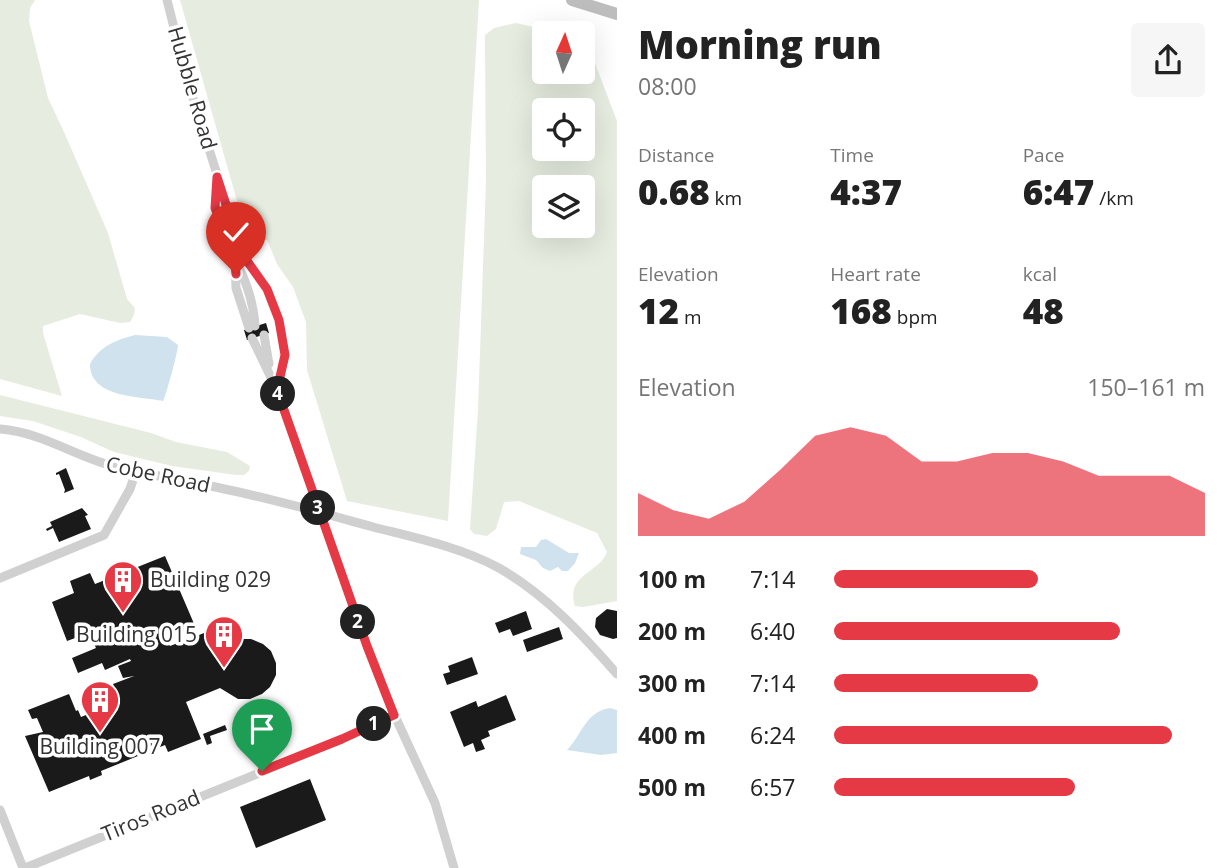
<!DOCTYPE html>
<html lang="en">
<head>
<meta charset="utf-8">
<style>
  :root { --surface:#fff; --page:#f6f6f6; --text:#222; --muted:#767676; --accent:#e63946 }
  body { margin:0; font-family:"Open Sans",sans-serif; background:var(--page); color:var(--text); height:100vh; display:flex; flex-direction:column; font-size:26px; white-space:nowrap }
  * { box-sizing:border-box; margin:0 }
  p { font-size:23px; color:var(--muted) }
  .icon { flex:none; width:38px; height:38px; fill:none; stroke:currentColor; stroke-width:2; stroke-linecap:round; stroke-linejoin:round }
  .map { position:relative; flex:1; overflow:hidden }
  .panel { display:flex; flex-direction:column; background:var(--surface); width:609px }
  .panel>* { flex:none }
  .needle { width:46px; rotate:3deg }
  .tools { position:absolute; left:532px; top:21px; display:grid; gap:14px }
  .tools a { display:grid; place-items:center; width:63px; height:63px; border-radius:7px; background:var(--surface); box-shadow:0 7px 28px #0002; font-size:35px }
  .pin { position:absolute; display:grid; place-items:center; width:60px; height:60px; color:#fff; margin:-72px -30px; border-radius:50% 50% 50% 0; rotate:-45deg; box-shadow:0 0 7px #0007 }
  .pin .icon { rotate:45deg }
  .km { position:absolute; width:35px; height:35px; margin:-18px; border-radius:50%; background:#222; color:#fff; font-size:19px; line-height:35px; text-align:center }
  .round { display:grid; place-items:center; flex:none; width:74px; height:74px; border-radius:7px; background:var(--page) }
  .head { display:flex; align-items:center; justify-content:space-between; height:119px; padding:0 21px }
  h1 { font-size:38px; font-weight:800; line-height:52px }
  .metrics { display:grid; grid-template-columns:repeat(3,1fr); gap:10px; height:119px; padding:7px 21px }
  .metrics div { display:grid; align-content:center }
  .metrics b { font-size:35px; font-weight:800 }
  .metrics small { font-size:19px; font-weight:400 }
  .metrics p { font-size:19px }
  .chart { height:196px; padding:14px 21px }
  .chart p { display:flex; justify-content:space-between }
  .chart svg { width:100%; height:126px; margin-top:7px; fill:var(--accent); opacity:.7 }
  ul { padding:0 21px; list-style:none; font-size:23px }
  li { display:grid; grid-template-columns:112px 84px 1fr; align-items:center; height:52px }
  li i { height:18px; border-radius:9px; background:var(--accent) }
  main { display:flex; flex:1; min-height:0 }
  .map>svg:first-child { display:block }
</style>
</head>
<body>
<main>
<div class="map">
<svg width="617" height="868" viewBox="0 0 617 868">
  <rect width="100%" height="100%" fill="#fff"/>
  <path fill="#e6ecdf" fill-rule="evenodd" d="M0 0H35L30 8 29 21 48 98 64 132 108 233 127 299 135 308 134 315 130 322 120 323 80 314 43 326V333L62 396 0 379Z
    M180 0H479L448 521 347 501 307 370 306 322 293 287 277 264 267 240 253 239 245 229Z
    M516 23 542 29 552 33H544V72H583V50L593 58 617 121V601L583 607 575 606C565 574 600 573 607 552L597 533 519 501 504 502 496 529 487 536 474 534 470 529 478 410 486 181 485 35 494 28ZM544 110H583V149H544ZM544 187H583V226H544Z
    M0 395 151 433 176 442 227 452 250 466 249 471 244 475H236L172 466 114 452 81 437 33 421 0 416Z"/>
  <path fill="#cfe2ee" d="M135 335 167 337 178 345C178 351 166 396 163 401 139 396 90 398 90 364 100 346 116 340 135 335Z
    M546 539 569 553H579L575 563 568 571H562L558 567 550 571 543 568 536 560 520 554 521 547H536L541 540Z
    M610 708 617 710V753L601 755 567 750C582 735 585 712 610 708Z"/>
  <path fill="#1a1a1a" d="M266 323 269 333 247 340 244 330Z
    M66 468 74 489 64 493 65 490 59 474 56 475V473Z
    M82 508 88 515 85 516 91 529 59 542 53 528 47 531 46 529 52 526 50 522Z
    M165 556 195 626 166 638 170 646 212 630 217 644 223 642 225 646 239 639H251L263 644 271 651 276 663V675L270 687 262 694 250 699H238L220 688 186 702 201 739 168 752 165 745 101 771 102 775 90 780 89 776 49 792 25 736 43 732 37 718 32 719 28 710 69 694 76 711 78 710 81 717 120 701 113 684 134 676 123 678 118 666 131 661 130 659 105 670 102 663 78 673 72 658 96 648 89 633 67 641 52 602 74 593 70 581 90 573 95 584Z
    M607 609 617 611V638L613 639 600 635 595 627 596 618Z
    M526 611 532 629 513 636 510 629 499 633 495 623Z
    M559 627 563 639 527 652 523 640Z
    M472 657 478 674 447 685 443 674 450 672 448 666Z
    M99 688 105 705 99 707 92 691Z
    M506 695 516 720 488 731 490 736 481 740 485 749 476 752 473 743 464 747 450 712 476 701 478 707Z
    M225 725 227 730 210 736 212 743 207 745 203 734Z
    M310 779 326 820 256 848 240 807Z"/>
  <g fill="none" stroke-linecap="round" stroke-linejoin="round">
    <path stroke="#d0d0d0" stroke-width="9" d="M167 0 187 79 242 254 267 289 279 320 285 355 277 389
      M217 182C215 191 213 201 216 210 228 249 253 284 255 326
      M235 263 236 288 249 328
      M264 335 269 364
      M252 338 277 390 367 647 394 714 435 803 454 868
      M0 429C46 433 76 458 120 468 156 476 193 482 229 490 278 500 326 514 373 527 416 538 460 547 499 568 546 595 582 634 617 674
      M0 578 104 535 130 489 136 471
      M0 810 23 868
      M25 868 343 739 394 714"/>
    <path stroke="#bdbdbd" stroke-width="12" d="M572 0 617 14"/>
  </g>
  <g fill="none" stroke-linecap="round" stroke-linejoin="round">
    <g stroke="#fff" stroke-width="14">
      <path id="route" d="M236 274 234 254 215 208 217 177 242 254 267 289 279 320 285 355 277 390 367 646 394 715 342 739 262 771"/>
    </g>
    <use href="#route" stroke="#e63946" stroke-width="9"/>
  </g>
  <defs>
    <g id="building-pin" transform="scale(2.0125)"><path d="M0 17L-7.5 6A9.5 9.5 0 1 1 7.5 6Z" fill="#e63946" stroke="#fff"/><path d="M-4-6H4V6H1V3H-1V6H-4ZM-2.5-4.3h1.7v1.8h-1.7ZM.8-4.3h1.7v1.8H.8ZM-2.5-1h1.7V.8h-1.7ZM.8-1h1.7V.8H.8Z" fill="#fff"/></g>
  </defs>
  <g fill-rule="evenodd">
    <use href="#building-pin" x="123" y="580"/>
    <use href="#building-pin" x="224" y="635"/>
    <use href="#building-pin" x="100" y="700"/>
  </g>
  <g text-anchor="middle" stroke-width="7" stroke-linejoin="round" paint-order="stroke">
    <g font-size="21" fill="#333" stroke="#fff">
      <text transform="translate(192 88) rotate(74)" y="7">Hubble Road</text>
      <text transform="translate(158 475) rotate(12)" y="7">Cobe Road</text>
      <text transform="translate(151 816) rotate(-22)" y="7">Tiros Road</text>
    </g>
    <g font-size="21" fill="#333" stroke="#fff" text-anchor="start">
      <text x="150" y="587">Building 029</text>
      <text x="197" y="642" text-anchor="end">Building 015</text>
      <text x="100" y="754" text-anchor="middle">Building 007</text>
    </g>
  </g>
</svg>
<div class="tools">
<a><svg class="needle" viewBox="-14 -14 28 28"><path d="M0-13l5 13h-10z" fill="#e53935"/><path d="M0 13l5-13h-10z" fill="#767676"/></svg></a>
<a><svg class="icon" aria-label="locate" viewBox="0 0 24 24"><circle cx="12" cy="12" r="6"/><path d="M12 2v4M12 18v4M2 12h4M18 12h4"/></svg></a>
<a><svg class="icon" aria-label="layers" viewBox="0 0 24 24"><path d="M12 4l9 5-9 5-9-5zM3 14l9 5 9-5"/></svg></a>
</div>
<div class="pin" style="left:262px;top:771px;background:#1e9e55"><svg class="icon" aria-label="arrive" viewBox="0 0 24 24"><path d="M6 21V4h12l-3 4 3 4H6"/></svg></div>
<div class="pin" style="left:236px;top:274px;background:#d93025"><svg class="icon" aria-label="check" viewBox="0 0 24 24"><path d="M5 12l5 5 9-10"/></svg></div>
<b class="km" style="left:374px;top:724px">1</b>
<b class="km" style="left:358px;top:622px">2</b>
<b class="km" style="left:318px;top:508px">3</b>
<b class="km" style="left:278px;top:394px">4</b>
</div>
<section class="panel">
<div class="head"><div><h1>Morning run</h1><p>08:00</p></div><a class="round"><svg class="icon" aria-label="share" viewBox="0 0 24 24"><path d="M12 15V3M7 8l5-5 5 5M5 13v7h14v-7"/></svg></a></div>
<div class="metrics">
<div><p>Distance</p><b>0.68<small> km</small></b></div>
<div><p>Time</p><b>4:37</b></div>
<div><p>Pace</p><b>6:47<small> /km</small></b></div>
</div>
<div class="metrics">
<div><p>Elevation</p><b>12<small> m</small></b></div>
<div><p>Heart rate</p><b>168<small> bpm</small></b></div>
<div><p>kcal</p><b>48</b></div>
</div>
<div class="chart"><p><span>Elevation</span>150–161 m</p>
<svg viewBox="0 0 160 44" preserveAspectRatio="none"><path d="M0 44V29L10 35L20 38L30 32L40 21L50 9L60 6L70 9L80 18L90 18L100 15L110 15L120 18L130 23L140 23L150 23L160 29V44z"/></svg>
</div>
<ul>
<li><b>100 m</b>7:14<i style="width:55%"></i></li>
<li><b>200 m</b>6:40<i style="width:77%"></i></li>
<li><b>300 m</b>7:14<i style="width:55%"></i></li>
<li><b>400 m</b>6:24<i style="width:91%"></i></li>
<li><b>500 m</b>6:57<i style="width:65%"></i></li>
</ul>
</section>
</main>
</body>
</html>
